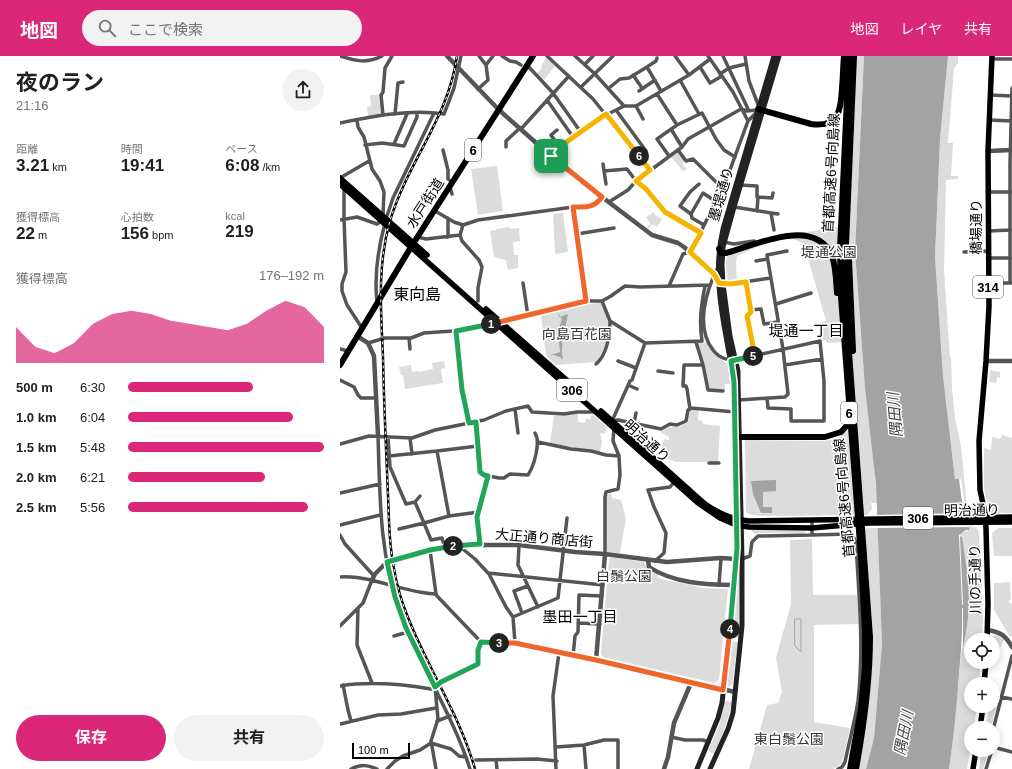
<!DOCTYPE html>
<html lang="ja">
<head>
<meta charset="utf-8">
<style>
  :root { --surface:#fff; --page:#f2f2f2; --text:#202124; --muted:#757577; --accent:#db2777 }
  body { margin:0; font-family:Arial,"Noto Sans JP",sans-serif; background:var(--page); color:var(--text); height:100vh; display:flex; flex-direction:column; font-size:15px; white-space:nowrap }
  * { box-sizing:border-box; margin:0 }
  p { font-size:13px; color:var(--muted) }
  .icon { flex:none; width:22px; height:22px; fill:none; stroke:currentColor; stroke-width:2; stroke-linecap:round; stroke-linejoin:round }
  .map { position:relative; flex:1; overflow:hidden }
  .panel { display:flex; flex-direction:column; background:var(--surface); width:340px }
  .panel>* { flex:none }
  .tools { position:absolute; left:624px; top:577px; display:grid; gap:8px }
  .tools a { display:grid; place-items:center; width:36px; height:36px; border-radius:50%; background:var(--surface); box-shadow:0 2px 10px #0003; font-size:20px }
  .scale { position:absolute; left:12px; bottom:10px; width:58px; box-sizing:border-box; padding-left:4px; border:2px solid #000; border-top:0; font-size:11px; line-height:14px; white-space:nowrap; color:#000; -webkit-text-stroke:3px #fff; paint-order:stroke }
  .pin { position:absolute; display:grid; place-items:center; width:34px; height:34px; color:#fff; margin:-17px; border-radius:8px; box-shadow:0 2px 6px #0006 }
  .km { position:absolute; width:20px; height:20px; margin:-10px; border-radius:50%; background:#222; color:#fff; font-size:11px; line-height:20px; text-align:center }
  .round { display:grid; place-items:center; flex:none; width:42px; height:42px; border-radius:21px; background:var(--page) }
  .overview { display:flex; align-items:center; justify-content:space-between; height:68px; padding:0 16px }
  h1 { font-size:22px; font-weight:700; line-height:30px }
  .metrics { display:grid; grid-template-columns:repeat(3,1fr); gap:6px; height:68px; padding:4px 16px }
  .metrics div { display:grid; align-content:center }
  .metrics b { font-size:17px; font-weight:700 }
  .metrics small { font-size:11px; font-weight:400 }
  .metrics p { font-size:11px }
  .chart { height:112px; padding:8px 16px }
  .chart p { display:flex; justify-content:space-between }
  .chart svg { width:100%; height:72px; margin-top:4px; fill:var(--accent); opacity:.7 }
  .primary-button { display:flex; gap:8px; margin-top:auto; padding:8px 16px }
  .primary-button a { flex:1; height:46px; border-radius:24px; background:var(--accent); color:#fff; font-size:16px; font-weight:700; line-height:46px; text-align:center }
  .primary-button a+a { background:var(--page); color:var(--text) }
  ul { padding:0 16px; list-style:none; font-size:13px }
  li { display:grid; grid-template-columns:64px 48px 1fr; align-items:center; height:30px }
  li i { height:10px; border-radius:5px; background:var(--accent) }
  header { display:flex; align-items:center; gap:24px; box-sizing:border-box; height:56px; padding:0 20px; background:var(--accent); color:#fff }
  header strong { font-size:19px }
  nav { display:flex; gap:22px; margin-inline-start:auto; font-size:14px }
  .search { width:280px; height:36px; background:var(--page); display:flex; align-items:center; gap:10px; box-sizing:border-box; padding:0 14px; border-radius:22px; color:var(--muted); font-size:15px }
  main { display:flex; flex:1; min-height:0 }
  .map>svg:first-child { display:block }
</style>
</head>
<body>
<header>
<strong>地図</strong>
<div class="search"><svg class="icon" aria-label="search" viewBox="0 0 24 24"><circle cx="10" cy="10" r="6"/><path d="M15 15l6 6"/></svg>ここで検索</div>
<nav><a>地図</a><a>レイヤ</a><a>共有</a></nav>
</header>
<main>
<section class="panel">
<div class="overview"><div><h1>夜のラン</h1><p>21:16</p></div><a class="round"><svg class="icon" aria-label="share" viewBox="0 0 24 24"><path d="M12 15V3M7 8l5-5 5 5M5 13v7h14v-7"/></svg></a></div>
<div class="metrics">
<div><p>距離</p><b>3.21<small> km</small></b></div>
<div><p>時間</p><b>19:41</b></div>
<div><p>ペース</p><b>6:08<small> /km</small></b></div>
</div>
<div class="metrics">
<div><p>獲得標高</p><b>22<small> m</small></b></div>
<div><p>心拍数</p><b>156<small> bpm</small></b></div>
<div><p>kcal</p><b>219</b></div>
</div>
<div class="chart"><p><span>獲得標高</span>176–192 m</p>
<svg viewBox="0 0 160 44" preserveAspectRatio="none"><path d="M0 44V22L10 34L20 38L30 32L40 20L50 14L60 12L70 14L80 18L90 20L100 22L110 24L120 20L130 12L140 6L150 10L160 22V44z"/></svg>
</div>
<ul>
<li><b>500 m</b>6:30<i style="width:64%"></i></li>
<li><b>1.0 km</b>6:04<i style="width:84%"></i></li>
<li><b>1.5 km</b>5:48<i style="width:100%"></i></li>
<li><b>2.0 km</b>6:21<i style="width:70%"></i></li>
<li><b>2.5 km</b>5:56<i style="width:92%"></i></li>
</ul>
<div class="primary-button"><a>保存</a><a>共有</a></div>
</section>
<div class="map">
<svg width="672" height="713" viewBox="0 0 672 713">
  <rect width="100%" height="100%" fill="#fff"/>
  <path fill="#dcdcdc" d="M502 0H524L515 195 525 332 534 404 537 447H531L532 453 527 459 421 460 408 458 406 456 405 384 484 385 495 383 508 375 513 374 509 265 498 266 502 286 487 287 486 284 482 285C484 278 480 272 482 266L486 265 465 192H464L462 187C459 185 456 184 453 183 437 181 412 193 397 200L396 207 397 226H388C387 218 384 206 388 199L438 182 466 176 504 170 510 52H501Z
    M608 0H618V7L614 12 608 87H613L611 120H618V123L606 124 604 215 610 301H611L612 333 615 362 621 390 627 452H640V457H628L626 456 621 423H615V421L603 320 595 201 600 83Z
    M206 2 215 10 204 24 197 17 202 12 201 10Z
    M30 39H39L41 58 28 60 27 51 31 50Z
    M338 96 345 105 342 108 347 113 343 115 331 101Z
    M157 110 163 155 138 159 131 113Z
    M314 156 315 159 322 163 317 171 312 168 309 173 307 172 310 168 306 161Z
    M223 157 228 196 215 198 213 158Z
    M170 171V173L179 172 180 185 173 186 174 199H178V212L168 214 166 204 154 201 150 175 156 174V173Z
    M261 247 270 268 266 288 258 304 256 306 216 309 206 300 201 259 246 248Z
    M366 286C372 296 377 302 388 308L390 328H385V335L369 333 358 287Z
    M104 305 105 312 101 313 103 327 65 333 63 319H61L59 311 71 309 72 316 79 315V316L93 313 92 307Z
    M650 314 660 316V322L657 321 656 327 649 326Z
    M352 353 359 354 358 364 362 365 363 368 380 370 378 406H336L327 402V399L324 398 320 395 324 383 329 384V381L320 376 330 371H338L348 366 350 356Z
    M238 357V366L245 367 246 362 250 364 252 358 268 372 266 373V377L260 378 262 385 260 397 210 387 214 360H224Z
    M662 379 672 382V457H651L650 456 644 433V392L651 394 652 381 660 383Z
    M271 437 272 442 281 444 286 463 280 497 267 496 266 440Z
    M629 470 636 471 639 475 643 561 642 584H631V606H641L639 628H631V650H637L634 672H631V691L627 713H609C615 675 617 638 621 600 623 585 628 570 629 555 629 530 625 505 622 481L619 478 629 474Z
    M530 472H538L542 588 534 682 526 713H514L519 687 521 473Z
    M658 472H672V500H654L652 477Z
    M411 474 465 475H466L464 477H419L415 478Z
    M472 483 473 539H517L519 568 474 569V666L510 672 502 707 493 713H409L427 649 438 647 442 636 436 602 451 548 450 484Z
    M271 501 304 506 308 512 319 519 317 521 321 523 364 532 388 533 379 624 374 627 263 601 261 598 269 504Z
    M398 516H400L399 582H392Z
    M670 526 671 544 668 545 672 548V580L670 581 654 554V527Z
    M657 579 664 584 658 596 653 595V581Z
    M391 586H398L392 629 388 631 387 629Z
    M653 636 659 638 651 672H646L649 650H653Z
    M385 645 392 646C388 664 382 681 374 698L368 695 380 667Z
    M642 694H647L648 698 643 713H639Z"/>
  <path fill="#a3a3a3" d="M524 0H608L600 83 595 201 603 320 615 423H619L623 454 627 458 628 471H629V474H626L619 479 622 549H623L620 480 622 481C626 508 631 535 628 563 627 572 625 581 623 591V552H622C623 578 620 604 618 631 616 659 613 686 609 713H526L534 682 542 588 536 428 525 332 515 195Z
    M228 258 226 268 221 284C224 289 221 293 222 297 222 299 223 301 223 303H222L220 301 210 298H214L220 296 219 286 221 278 219 272 222 263 220 261Z
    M436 424V435L423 436V451H432V457H421L413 438 411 425Z"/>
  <path fill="#fff" d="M627 457 628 471 536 472 535 459Z"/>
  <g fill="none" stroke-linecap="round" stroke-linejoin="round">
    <path stroke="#a3a3a3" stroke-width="1" d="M218 258 220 261
      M455 563H461V596L455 590Z"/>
    <path stroke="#d9d9d9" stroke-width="3.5" stroke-dasharray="3.5 2" stroke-linecap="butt" d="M110 660 116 658
      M126 703 136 704"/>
    <path stroke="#555" stroke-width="3.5" d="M0 0C16 5 27 8 42 0
      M139 0 146 9
      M162 0 170 5 176 6 181 9
      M207 0 253 43 310 114
      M235 0 255 18 284 50
      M335 0 349 19
      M368 0 393 36 408 65
      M383 0 409 55
      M405 0 409 25 419 51
      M652 3H672
      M245 8 253 0
      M187 9 213 37 240 75
      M307 11 321 35
      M360 11 370 27 382 20
      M380 18 389 12 406 8
      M293 19 302 32
      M340 24 359 58
      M241 31 273 0
      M269 32 280 23 289 22 307 11 316 5 317 2
      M138 33 148 24 146 9 153 0
      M299 35 315 24
      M317 38 337 69
      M650 39 672 40
      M207 44 233 81
      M296 50 303 63
      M276 54 306 95 299 100
      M55 58 58 27 63 26
      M43 59 41 39 43 36 45 12 52 0
      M17 64 18 71 24 81 32 113 40 125 44 136 43 160
      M649 64 672 65
      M0 67C34 60 70 53 104 58L114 32 121 0
      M181 73 229 20
      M331 73 342 91
      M217 74 211 79 219 91
      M54 88 67 58
      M25 89 42 87 64 90 77 61V57
      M166 91V85L180 72
      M103 94 108 114V123L113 127
      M338 94 346 105 353 103 376 126 383 130
      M211 100 218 92 266 59 284 50H296L349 19 370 3
      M329 100 317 83 337 69 362 57 376 83 384 94 395 101
      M263 108 266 128
      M264 115 287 113 296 125 306 133 325 156 361 177
      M0 122 29 105
      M400 129 417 130V141H418
      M4 131V163L6 216 2 228V235L7 249 22 272
      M110 131 112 138
      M648 136H672
      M269 146 288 134 296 125 342 91 348 83 401 53 407 55 418 54
      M394 151 438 158
      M95 155 114 166 123 169 138 164 233 151
      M417 155 418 141 432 142 433 137
      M431 157 434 174
      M351 158 340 150 350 136 359 128
      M108 162V181
      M46 163 53 142 94 57
      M0 164 17 161 37 168 41 165
      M123 169 120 179 122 185 139 204 142 211 138 232V245
      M364 169 352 162 351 158 363 137 375 145
      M648 175 671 174
      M237 178 274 172
      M78 181 86 183 120 179
      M384 186 394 188 414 185
      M624 196 648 195
      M648 200 651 202H671
      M416 205 427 203
      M378 211C366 235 355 271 373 294 380 303 388 305 400 303L480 285 484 325V365H451V353L428 352 427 342
      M406 226 411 256 407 260 415 300
      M183 227 188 260
      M648 227H671
      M670 227V108L672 32
      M382 228H390L431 222
      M329 230 343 198 350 196 354 190 387 122 408 65 417 56
      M246 245 233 151C246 151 254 151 262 141
      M262 245 270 265 305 287 292 324 290 325 272 365
      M37 246C34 220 38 193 45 167
      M436 248 471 237
      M410 254 421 253 424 268 438 266
      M116 275 122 334 129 367
      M69 282 70 293
      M356 286 363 309
      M28 287 45 282H71L84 277 127 274 246 245H262L271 240 285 230 300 231 370 229
      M305 287 362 285C359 265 361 250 365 230
      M0 293 8 295
      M278 305 296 312
      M256 308C267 299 270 279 270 265
      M445 309 482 303
      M318 315 333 317
      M0 324 14 331 18 339 21 342H36
      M288 329 297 333
      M399 344 445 341 448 338 443 293 427 199 447 195
      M175 353 178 377
      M350 353 347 333 346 330H343L344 309H363L368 334 383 335
      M272 365 278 364 321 373 330 368 337 369 346 365 348 354 351 352 395 356
      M136 366 141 416 143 419 159 422H164L170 418 188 419C194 410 201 386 195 377
      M294 367 296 357
      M38 380C40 438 39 496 59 552 78 607 112 657 130 713
      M48 381 50 411 66 448 75 446 84 467 109 460 139 456
      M70 382 72 398
      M198 386 231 393 251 395 266 399 279 400
      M0 388 29 380 72 382 95 374 144 364 166 355 188 350 192 356 224 358 237 356H257
      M49 400 97 395
      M369 407H379
      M0 437 40 428
      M75 446 80 440
      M109 460 97 395 138 390
      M472 464V479L509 478C514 480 515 483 516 488 519 541 524 593 518 645 515 665 509 686 505 706L502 711 498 713
      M0 469 40 459
      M59 473 84 467 91 484 102 482 105 492
      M0 479 5 488 34 520
      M140 488 137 461 147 420
      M179 489 178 509 198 551
      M90 494 96 538
      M265 498V441L266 436 278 433 280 419 279 400 273 385 274 372
      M402 503 410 500 412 486 418 480 472 479
      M315 505 324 497 326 477 314 451 308 434 330 431 334 426
      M148 517 263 529
      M0 521C33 519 63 537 96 538L97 540 141 586 175 587 173 561 166 551 149 518 135 503 118 489
      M379 529 381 502
      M18 552 17 589 32 627
      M182 557 174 535 188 530
      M173 561 218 542 227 462
      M238 567 260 568
      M0 570 23 547 32 524
      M54 580 68 576
      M233 600 235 580 238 576 239 539 262 540
      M3 629 8 654 11 665
      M0 630C30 625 61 628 91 633L95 631
      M661 641 672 643
      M97 665 110 660
      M0 668 38 659 61 658 96 652
      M653 674 672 600
      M331 681 345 684H363L369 686
      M244 689 246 713
      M216 691 244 689 264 684H278V713
      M653 691 672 696
      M136 704 197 703 217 705
      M156 704 157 713
      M11 713C21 708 28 709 37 713
      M47 713 55 705 63 700 80 694 91 687 111 693 119 700 126 701
      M96 713 91 685 98 663 95 631 101 626 138 608V594L141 586
      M216 713 213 640 219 597
      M646 713 652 694"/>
    <path stroke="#555" stroke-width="4.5" d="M107 0 159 54 211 100 262 141 312 179 338 187 344 191 369 213 374 219 378 226
      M648 95 672 94
      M17 280 28 287 34 300 38 380
      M646 305H672
      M308 504 309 511C333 527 366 529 394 529
      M32 524 35 518 47 506 90 494 118 489H179L235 496 265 498 327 506 380 502 398 503
      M648 574C661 576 666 580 672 591
      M175 587 256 604 395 636
      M256 604 265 498
      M324 713 328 701 334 667 351 627"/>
    <path stroke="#222" stroke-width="5" d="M357 713 378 662 382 647 389 583 397 491 394 326C393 312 389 300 387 286 380 249 374 210 383 173L434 0
      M370 713 388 673 393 657 402 570V503L398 326V315L390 280 383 228 382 209 383 191 394 151 439 0"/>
    <path stroke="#000" stroke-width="5.5" d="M0 122 87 199
      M0 128 358 447 380 462 396 469 409 471 472 472 529 467 672 466
      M146 253 230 327
      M261 355 365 448C378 457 393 464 409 465L672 461
      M647 584 648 548 646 472 645 457 640 434 639 385 646 305 649 250 648 95 652 0
      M644 628 646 606
      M640 672 643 650
      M633 713 636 694"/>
    <path stroke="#000" stroke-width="6" d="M0 309 71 191 193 0"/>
    <path stroke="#000" stroke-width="6" d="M509 0 500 193 501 241 521 501 525 576V612L521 652 510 713
      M514 0 505 212V242L530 581C530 626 524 669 516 713
      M418 53 471 68C499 72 501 54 502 32 503 21 503 11 504 0
      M379 193 381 197H386C415 189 475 160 492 200 496 211 496 225 497 237
      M509 204 513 295
      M395 381H485L501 376 511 365"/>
    <g stroke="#000" stroke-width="2.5">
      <path id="rail" d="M117 0C108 63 67 107 50 165 37 210 41 255 43 301 44 356 47 410 49 465 50 494 54 523 64 551 84 607 119 656 135 713"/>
    </g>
    <use href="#rail" stroke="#fff" stroke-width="1" stroke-dasharray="3" stroke-linecap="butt"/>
  </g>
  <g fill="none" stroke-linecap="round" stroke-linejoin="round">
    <g stroke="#fff" stroke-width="8">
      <path id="split-1" d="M151 268 246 245 233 151C246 151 254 152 262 141L211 100"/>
    </g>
    <g stroke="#fff" stroke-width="8">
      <path id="split-2" d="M113 490 140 488 137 461 148 420 144 419 140 416 136 366 129 367 122 334 116 275 151 268"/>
    </g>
    <g stroke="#fff" stroke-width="8">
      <path id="split-3" d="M113 490 90 494 47 506 55 541 66 572 95 631 101 626 138 608V594L141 586 159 587"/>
    </g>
    <g stroke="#fff" stroke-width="8">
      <path id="split-4" d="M159 587H175L256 604 383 634 390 573"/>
    </g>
    <g stroke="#fff" stroke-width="8">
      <path id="split-5" d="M390 573 397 492 394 326 391 305 413 300"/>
    </g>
    <g stroke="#fff" stroke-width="8">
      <path id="split-6" d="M299 100 310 114 296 125 306 133 325 156 361 177 350 196 374 218 379 227 390 228 406 226 411 256 407 260 415 300H413"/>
    </g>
    <g stroke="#fff" stroke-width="8">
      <path id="split-7" d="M211 100 218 92 266 58 299 100"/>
    </g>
    <use href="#split-1" stroke="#f0652b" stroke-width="5"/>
    <use href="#split-2" stroke="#22a559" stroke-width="5"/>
    <use href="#split-3" stroke="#22a559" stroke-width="5"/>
    <use href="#split-4" stroke="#f0652b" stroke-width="5"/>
    <use href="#split-5" stroke="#22a559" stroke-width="5"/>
    <use href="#split-6" stroke="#f5b400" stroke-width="5"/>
    <use href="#split-7" stroke="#f5b400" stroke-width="5"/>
  </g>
  <g text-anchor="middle" stroke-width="3" stroke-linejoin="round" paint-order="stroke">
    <g fill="#fff" stroke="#4c4c4c" stroke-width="1">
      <rect x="125" y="83" width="16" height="22" rx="3"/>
      <rect x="633" y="220" width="30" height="22" rx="3"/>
      <rect x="217" y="323" width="30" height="22" rx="3"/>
      <rect x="501" y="346" width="16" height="22" rx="3"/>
      <rect x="563" y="451" width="30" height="22" rx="3"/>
    </g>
    <g font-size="13" font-weight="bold" fill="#000">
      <text x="133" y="99">6</text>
      <text x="648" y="236">314</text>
      <text x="232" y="339">306</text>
      <text x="509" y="362">6</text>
      <text x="578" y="467">306</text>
    </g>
    <g font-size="14" fill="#000" stroke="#fff">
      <text transform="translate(491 117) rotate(-87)" y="5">首都高速6号向島線</text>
      <text transform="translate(381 138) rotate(-74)" y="5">墨堤通り</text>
      <text transform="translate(85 147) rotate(-57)" y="5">水戸街道</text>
      <text transform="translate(636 171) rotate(-90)" y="5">橋場通り</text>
      <text transform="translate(307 385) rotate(42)" y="5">明治通り</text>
      <text transform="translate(504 442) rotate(-95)" y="5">首都高速6号向島線</text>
      <text transform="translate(632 454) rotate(-1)" y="5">明治通り</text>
      <text transform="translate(204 482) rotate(5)" y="5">大正通り商店街</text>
      <text transform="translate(635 523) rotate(-91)" y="5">川の手通り</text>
    </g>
    <g font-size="14" fill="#333" stroke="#fff">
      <text x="489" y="201">堤通公園</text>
      <text x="237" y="283">向島百花園</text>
      <text x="284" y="525">白鬚公園</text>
      <text x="449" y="688">東白鬚公園</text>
    </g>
    <g font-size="15" fill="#000" stroke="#fff">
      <text x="466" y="280">堤通一丁目</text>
      <text x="240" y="566">墨田一丁目</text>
    </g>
    <g font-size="15" font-style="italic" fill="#444" stroke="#fff">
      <text transform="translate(555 359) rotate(-95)" y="5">隅田川</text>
      <text transform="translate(564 677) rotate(-79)" y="5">隅田川</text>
    </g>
    <g font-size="16" fill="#000" stroke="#fff">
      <text x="77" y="244">東向島</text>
    </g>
  </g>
</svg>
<div class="tools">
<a><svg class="icon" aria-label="locate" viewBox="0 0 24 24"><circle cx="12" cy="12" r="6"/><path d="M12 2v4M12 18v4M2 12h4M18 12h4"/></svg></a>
<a>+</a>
<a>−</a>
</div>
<div class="scale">100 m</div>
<div class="pin" style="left:211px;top:100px;background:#1e9e55"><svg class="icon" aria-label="arrive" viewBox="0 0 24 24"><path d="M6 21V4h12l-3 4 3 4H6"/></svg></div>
<b class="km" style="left:151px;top:268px">1</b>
<b class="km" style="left:113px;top:490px">2</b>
<b class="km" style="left:159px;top:587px">3</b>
<b class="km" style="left:390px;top:573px">4</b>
<b class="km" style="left:413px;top:300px">5</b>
<b class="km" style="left:299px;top:100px">6</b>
</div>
</main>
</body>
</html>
